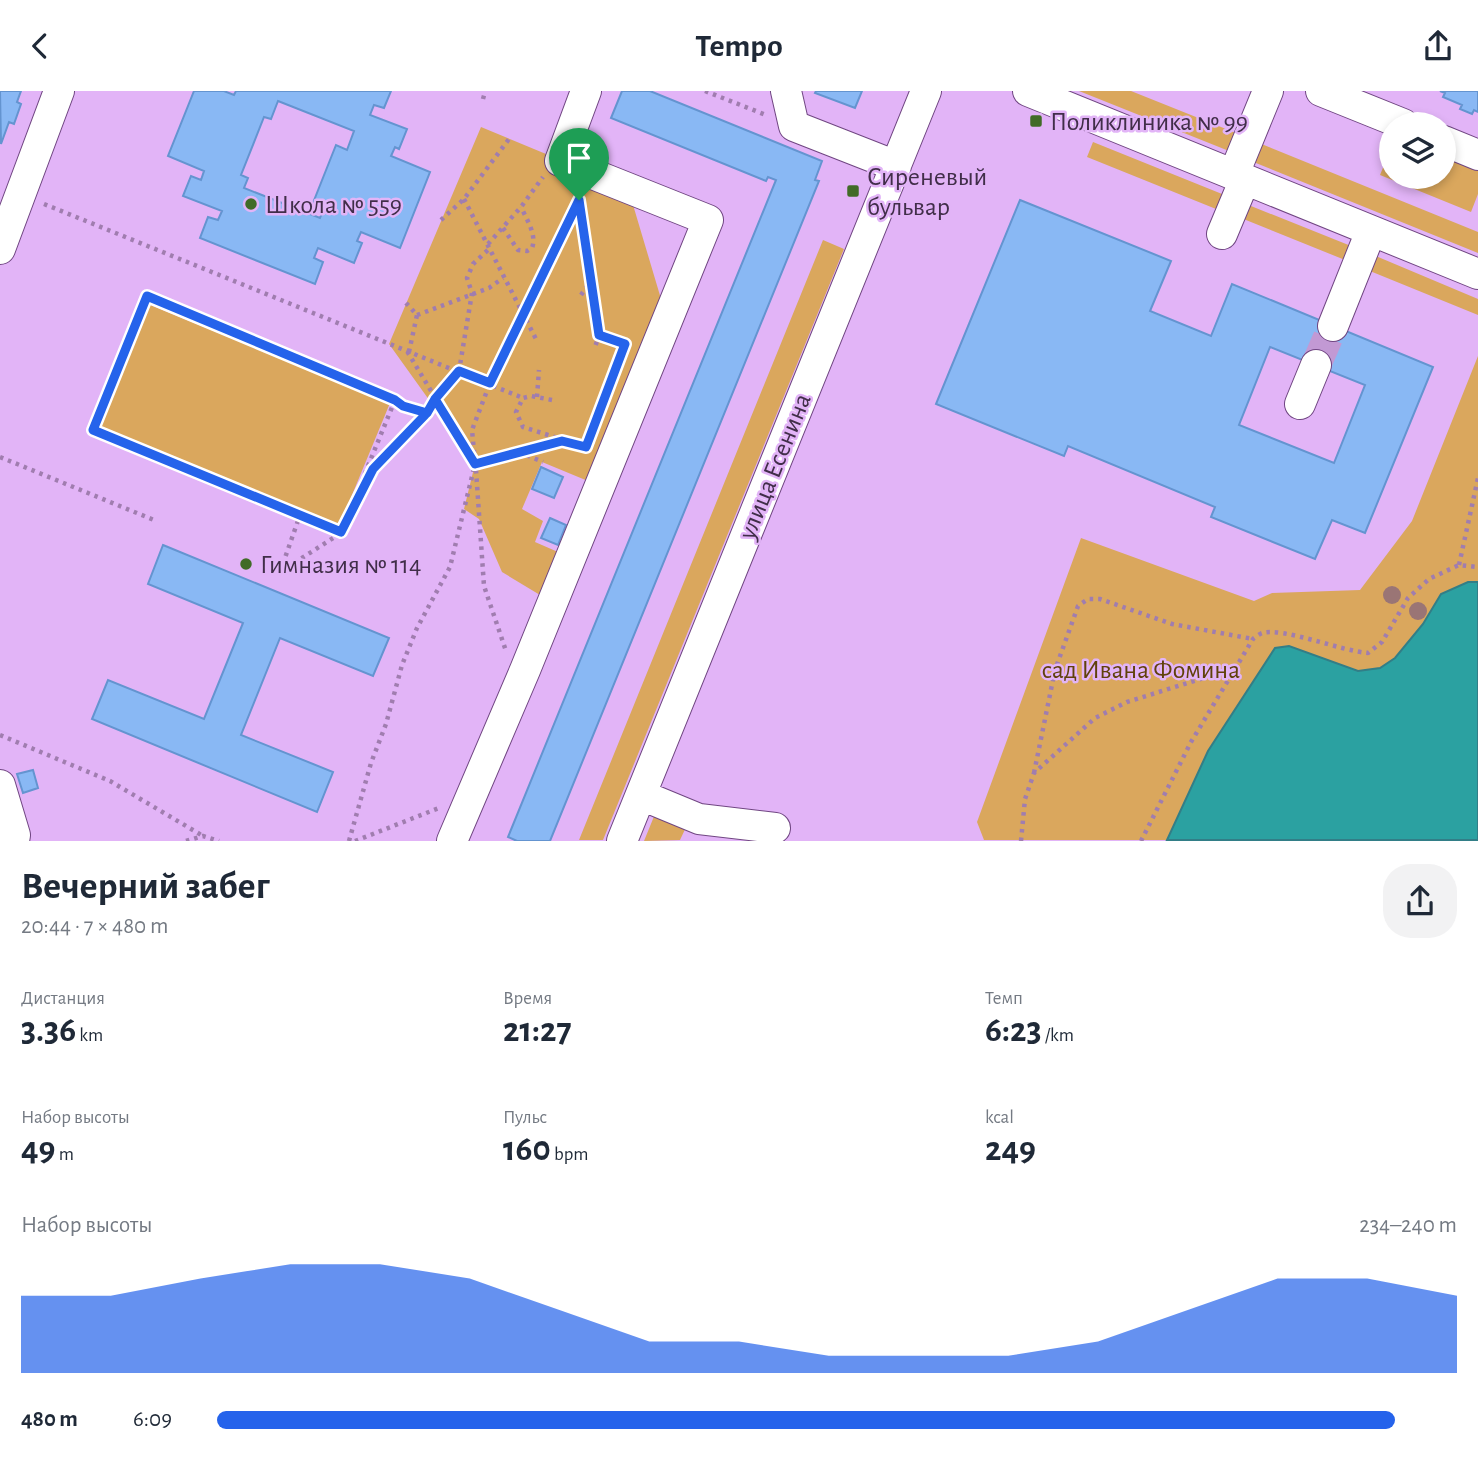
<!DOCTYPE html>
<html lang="ru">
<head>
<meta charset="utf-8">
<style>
  :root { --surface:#fff; --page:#f2f2f3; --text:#1f2937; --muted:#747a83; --accent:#2563eb }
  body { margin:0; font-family:"Alegreya Sans",sans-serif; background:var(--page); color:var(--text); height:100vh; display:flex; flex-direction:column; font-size:26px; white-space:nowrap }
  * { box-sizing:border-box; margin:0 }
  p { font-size:23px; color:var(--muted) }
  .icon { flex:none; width:38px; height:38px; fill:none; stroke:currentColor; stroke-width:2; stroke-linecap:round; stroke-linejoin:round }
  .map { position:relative; height:750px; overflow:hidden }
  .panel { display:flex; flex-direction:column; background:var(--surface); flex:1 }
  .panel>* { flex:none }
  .tools { position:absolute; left:1379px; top:21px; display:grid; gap:14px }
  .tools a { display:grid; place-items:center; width:77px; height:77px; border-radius:50%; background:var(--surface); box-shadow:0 4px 10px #0003; font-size:35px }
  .pin { position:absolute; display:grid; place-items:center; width:60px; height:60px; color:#fff; margin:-72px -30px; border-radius:50% 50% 50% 0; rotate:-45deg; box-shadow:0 0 7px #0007 }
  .pin .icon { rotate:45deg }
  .round { display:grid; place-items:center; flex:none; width:74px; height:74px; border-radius:28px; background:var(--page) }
  .head { display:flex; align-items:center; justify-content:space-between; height:119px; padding:0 21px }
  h1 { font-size:38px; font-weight:600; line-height:52px }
  .figures { display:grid; grid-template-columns:repeat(3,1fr); gap:10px; height:119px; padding:7px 21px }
  .figures div { display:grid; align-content:center }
  .figures b { font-size:35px; font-weight:600 }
  .figures small { font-size:19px; font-weight:400 }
  .figures p { font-size:19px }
  .chart { height:196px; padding:14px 21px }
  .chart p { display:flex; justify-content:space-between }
  .chart svg { width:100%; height:126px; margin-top:7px; fill:var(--accent); opacity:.7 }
  ul { padding:0 21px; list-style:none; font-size:23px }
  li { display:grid; grid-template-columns:112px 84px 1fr; align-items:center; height:52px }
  li i { height:18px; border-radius:9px; background:var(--accent) }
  header { display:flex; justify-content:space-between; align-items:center; height:91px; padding:0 21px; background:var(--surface); font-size:32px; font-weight:600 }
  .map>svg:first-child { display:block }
</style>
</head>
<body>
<header><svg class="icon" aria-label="back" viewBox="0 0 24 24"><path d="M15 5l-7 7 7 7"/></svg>Tempo<svg class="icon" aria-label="share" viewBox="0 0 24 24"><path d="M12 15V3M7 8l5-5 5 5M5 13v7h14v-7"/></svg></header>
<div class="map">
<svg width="1478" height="750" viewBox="0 0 1478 750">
  <rect width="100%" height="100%" fill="#e2b4f7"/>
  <path fill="#daa75d" d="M1079 0H1131L1241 44 1234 62Z
    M481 36 628 97 667 228 600 395 542 371 522 418 543 430 535 451 558 461 540 504 502 481 479 428 464 418 475 373 389 253Z
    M1093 51 1227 105 1221 120 1087 66Z
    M1259 52 1478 141V162L1251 70Z
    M1391 57V86H1444V64L1478 78V103L1471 121 1380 84Z
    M1246 113 1356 157 1350 171 1241 127Z
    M823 149 844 158 603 749H579Z
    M1371 163 1478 208V224L1365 178Z
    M148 213 390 312 338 438 96 339Z
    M1478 265V491H1468L1441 503 1423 533 1395 567 1380 577 1358 580 1208 660 1167 749H984L977 731 1081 447 1254 510 1272 502 1360 499 1412 430Z
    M655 723 688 732 680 749 644 750Z"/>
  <path fill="#2ba1a1" stroke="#327e87" stroke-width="2" d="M1468 491H1478V749H1167L1208 660 1275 557 1289 555 1358 580 1380 577 1395 567 1423 533 1441 503Z"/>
  <path fill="#89b8f4" stroke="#6494d0" stroke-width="2" fill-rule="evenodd" d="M0 0H21L17 11 21 13 14 33 9 31 1 53Z
    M194 0H224L234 4 236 0H391L384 17 374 14 370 24 407 38 399 58 395 56 391 65 430 81 400 157 361 141 357 150 362 152 354 172 318 157 314 167 323 171 315 193 200 147 208 126 218 129 222 120 183 105 191 85 201 89 204 80 168 65ZM278 10 354 40 347 59 336 54 313 112 324 117 320 127 244 97 248 87 241 84 264 26 271 28Z
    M622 0H650L822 70 815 89 819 90 550 750H517L508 746 776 89 768 86 766 90 611 27Z
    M816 0H862L855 17 815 2Z
    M1440 0H1478V21L1474 19 1472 23 1460 18 1462 14 1443 6 1445 2Z
    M1020 109 1171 170 1150 220 1211 245 1232 193 1433 276 1365 442 1332 429 1315 468 1211 426 1215 416 1068 355 1064 365 936 313ZM1270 256 1365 294 1334 372 1239 334Z
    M541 376 563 386 554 407 532 398Z
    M550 427 566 434 558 454 541 447Z
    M163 454 389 547 373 585 280 547 241 644 333 681 317 721 92 628 108 589 204 628 243 532 148 493Z
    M33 679 38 697 23 702 17 683Z"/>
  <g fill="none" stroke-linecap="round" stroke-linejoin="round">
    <path stroke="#c299d4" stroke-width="30" stroke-dasharray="30 15" stroke-linecap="butt" d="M1316 274 1333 235"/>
    <g stroke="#704682" stroke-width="32">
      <path id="minor" d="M786 0 794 35 896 75
        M1028 0 1478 183
        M1321 0 1403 33
        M1444 50 1478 64
        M1234 83 1268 0
        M1222 143 1245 88
        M0 158 59 0
        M1333 235 1371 140
        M1300 313 1316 274
        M0 694 15 744 14 750
        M641 704 699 728 775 737
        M452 750 525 579 708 129 560 70 586 0
        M622 750 926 0"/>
    </g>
    <path stroke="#a07daf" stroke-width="4.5" stroke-dasharray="3.5 5" stroke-linecap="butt" d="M705 0 766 24
      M483 8 485 1
      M464 108 536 248
      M579 108 599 244 595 256
      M44 113 523 307
      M441 129 464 108 509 48
      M503 137 518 159 527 160 532 157C537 144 527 129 521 116
      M488 153 521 116 543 86
      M581 204 590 191
      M406 212 417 224
      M417 224 489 197 503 187
      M599 244 625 253 601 318
      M409 261 417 224
      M537 306 539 279
      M395 309 341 441 93 339 147 205 395 309 403 315 427 322
      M552 309 531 305 523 307 516 321 523 336 586 356 587 352
      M519 361 543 371
      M0 366 154 429
      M475 371 472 339 490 292 579 109
      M475 373 562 350
      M476 379 484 495 506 560
      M359 406 373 378 427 322 435 308 459 280 472 202 467 187 473 173 490 157
      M1459 474 1478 387
      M280 481 341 442
      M280 481 300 424
      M0 644 110 690 203 745
      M1034 682 1055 579 1078 515 1088 508H1100L1172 533 1253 548
      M186 750 203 745 219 750
      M349 750 371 672 386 633 402 574 417 537 450 476 475 373 407 260
      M355 750 439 717
      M1021 750 1025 708 1034 682 1095 627 1127 611 1232 578
      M1141 750 1191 651 1253 548C1254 547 1261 542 1262 542 1283 536 1341 560 1368 562L1382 551 1408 507 1429 488 1459 474 1478 476"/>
    <use href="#minor" stroke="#fff" stroke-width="30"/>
  </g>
  <g fill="#9a7575">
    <circle cx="1392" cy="504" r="9"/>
    <circle cx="1418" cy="520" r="9"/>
  </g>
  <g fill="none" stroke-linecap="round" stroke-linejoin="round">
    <g stroke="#fff" stroke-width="14">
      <path id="route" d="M579 109 490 292 459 280 435 308 427 322 403 315 395 309 147 205 93 339 341 441 373 378 427 322 435 308 475 373 562 350 586 356 625 253 599 244 579 109"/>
    </g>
    <use href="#route" stroke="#2563eb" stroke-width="9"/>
  </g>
  <g fill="#416b27" stroke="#e2b4f7" stroke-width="2.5">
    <rect x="1029" y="23" width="14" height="14" rx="3.5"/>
    <rect x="846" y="93" width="14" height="14" rx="3.5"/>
    <circle cx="251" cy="113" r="7"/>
    <circle cx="246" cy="473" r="7"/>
  </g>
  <g text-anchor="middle" stroke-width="5" stroke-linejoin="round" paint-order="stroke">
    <g font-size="26" fill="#412e49" stroke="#e2b4f7" text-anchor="start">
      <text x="1050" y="39">Поликлиника № 99</text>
      <text x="867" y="94">Сиреневый<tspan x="867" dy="30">бульвар</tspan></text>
      <text x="265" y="122">Школа № 559</text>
      <text x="260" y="482">Гимназия № 114</text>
    </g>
    <g font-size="26" fill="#412e49" stroke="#e2b4f7">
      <text transform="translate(774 375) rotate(-68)" y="9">улица Есенина</text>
    </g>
    <g font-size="26" fill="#60410a" stroke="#e2b4f7">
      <text x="1141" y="587">сад Ивана Фомина</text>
    </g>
  </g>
</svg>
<div class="tools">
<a><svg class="icon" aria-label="layers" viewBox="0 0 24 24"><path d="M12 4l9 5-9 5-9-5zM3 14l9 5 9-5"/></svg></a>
</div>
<div class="pin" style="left:579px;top:109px;background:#1e9e55"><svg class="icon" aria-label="arrive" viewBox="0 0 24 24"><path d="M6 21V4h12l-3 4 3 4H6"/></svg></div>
</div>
<section class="panel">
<div class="head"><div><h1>Вечерний забег</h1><p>20:44 · 7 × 480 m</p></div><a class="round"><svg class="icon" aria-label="share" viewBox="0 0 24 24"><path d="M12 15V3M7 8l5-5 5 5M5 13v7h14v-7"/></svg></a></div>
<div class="figures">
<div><p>Дистанция</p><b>3.36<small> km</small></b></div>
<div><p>Время</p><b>21:27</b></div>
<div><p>Темп</p><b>6:23<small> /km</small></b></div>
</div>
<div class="figures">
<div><p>Набор высоты</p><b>49<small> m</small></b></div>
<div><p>Пульс</p><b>160<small> bpm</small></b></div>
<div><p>kcal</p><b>249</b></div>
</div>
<div class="chart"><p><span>Набор высоты</span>234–240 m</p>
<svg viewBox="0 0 160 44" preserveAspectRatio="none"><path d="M0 44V17L10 17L20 11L30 6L40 6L50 11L60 22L70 33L80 33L90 38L100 38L110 38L120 33L130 22L140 11L150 11L160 17V44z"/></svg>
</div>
<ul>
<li><b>480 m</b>6:09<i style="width:95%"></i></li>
</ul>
</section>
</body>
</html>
